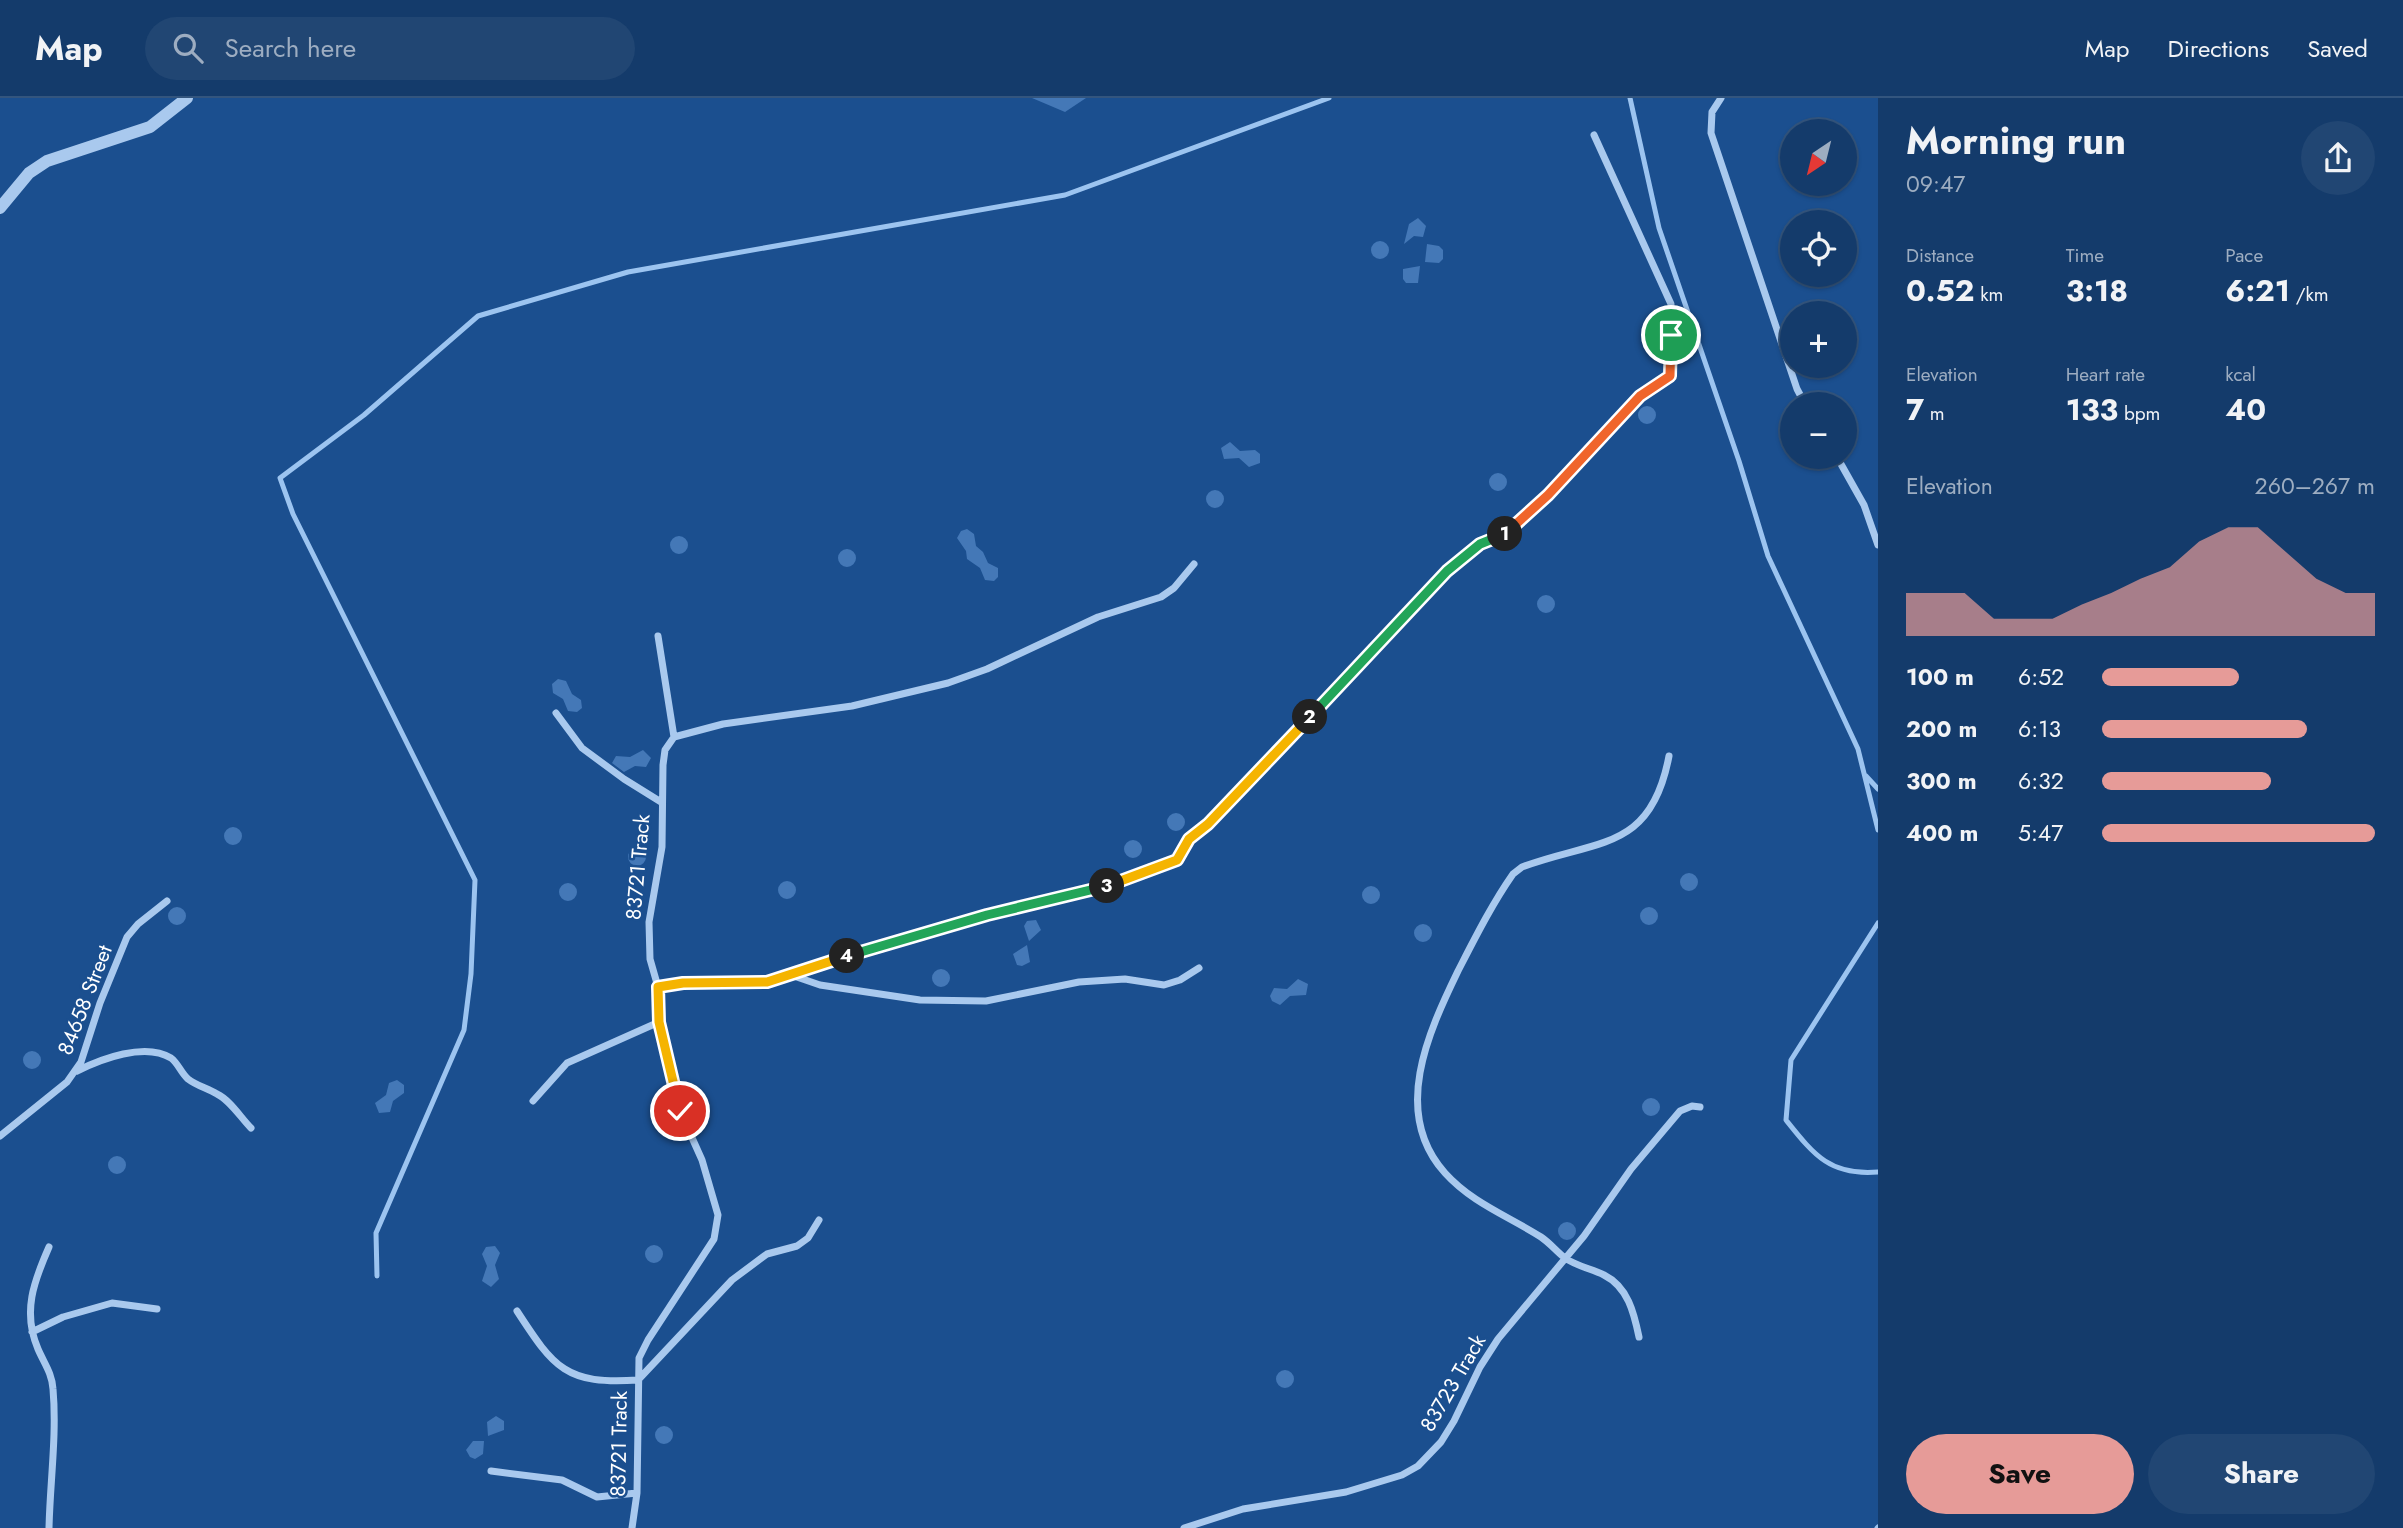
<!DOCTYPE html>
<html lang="en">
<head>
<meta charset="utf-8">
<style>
  :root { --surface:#143b6b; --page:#214673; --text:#f1f3f6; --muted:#9dadc1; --line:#33557e; --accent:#e69b98 }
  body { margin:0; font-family:Jost,sans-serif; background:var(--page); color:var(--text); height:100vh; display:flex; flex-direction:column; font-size:26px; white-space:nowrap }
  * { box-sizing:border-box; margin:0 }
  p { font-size:23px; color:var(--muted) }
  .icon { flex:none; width:38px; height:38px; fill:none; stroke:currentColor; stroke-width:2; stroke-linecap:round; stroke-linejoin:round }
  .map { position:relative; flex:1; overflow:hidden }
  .drawer { display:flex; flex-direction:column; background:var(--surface); width:525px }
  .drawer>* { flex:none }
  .needle { width:46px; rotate:215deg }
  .tools { position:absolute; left:1780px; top:21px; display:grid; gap:14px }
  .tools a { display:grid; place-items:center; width:77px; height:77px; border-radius:50%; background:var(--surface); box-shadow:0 2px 5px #0004,0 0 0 2px var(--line); font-size:35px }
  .pin { position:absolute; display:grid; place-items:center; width:60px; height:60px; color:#fff; margin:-30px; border:4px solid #fff; border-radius:50%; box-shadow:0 2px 7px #0007 }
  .km { position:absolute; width:35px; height:35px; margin:-18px; border-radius:50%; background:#222; color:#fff; font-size:19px; line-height:35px; text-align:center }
  .round { display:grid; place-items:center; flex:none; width:74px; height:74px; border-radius:37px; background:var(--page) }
  .summary { display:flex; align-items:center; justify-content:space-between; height:119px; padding:0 28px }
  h1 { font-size:38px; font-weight:700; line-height:52px }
  .figures { display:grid; grid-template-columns:repeat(3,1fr); gap:10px; height:119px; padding:7px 28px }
  .figures div { display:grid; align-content:center }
  .figures b { font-size:30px; font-weight:700 }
  .figures small { font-size:19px; font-weight:400 }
  .figures p { font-size:19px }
  .chart { height:196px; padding:14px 28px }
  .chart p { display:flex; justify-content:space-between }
  .chart svg { width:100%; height:126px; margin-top:7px; fill:var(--accent); opacity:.7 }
  .action { display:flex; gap:14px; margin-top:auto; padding:14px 28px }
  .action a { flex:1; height:80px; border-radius:42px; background:var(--accent); color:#111; font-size:28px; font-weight:700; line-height:80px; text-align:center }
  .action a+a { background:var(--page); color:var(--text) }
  ul { padding:0 28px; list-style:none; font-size:23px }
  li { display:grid; grid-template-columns:112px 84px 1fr; align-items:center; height:52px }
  li i { height:18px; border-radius:9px; background:var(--accent) }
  header { display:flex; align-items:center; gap:42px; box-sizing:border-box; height:98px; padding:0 35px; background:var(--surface); border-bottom:2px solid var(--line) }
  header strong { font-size:33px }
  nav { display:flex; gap:38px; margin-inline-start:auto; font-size:24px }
  .search { width:490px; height:63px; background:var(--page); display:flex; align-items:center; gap:18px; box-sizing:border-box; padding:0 24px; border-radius:38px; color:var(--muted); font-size:26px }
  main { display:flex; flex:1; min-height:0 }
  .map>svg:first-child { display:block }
</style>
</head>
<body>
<header>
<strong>Map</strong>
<div class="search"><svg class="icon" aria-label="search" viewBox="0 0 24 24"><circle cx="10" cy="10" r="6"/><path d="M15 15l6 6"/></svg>Search here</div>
<nav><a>Map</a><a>Directions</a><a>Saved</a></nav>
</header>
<main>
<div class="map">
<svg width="1878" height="1430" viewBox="0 0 1878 1430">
  <rect width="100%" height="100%" fill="#1b4f8f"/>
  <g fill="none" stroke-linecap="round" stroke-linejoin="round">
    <path stroke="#9cc4f0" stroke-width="5" d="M1630 0 1659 130 1739 363 1768 458 1858 651 1878 732
      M1866 678 1878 691
      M1878 825 1791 962 1786 1022C1814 1057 1830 1078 1878 1074
      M377 1178 376 1135 464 932 471 876 475 782 293 416 280 380 364 317 478 218 628 174 1065 97 1329 0
      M1877 1430 1878 1429"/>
  </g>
  <path fill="#4478b7" d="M1032 0H1086L1065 14Z
    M1418 120 1426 128 1423 139 1414 138 1404 146 1409 126Z
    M1371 152a9 9 0 1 1 18 0a9 9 0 1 1-18 0Z
    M1427 146 1439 148 1443 152V161L1439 165 1425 164Z
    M1420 168 1418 185H1406L1403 181V171Z
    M1638 317a9 9 0 1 1 18 0a9 9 0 1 1-18 0Z
    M1230 344 1240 353 1255 352 1260 356V365L1249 369 1239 360 1224 361 1221 350Z
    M1489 384a9 9 0 1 1 18 0a9 9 0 1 1-18 0Z
    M1206 401a9 9 0 1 1 18 0a9 9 0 1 1-18 0Z
    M967 431 974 436 976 448 983 454 988 465 998 470V479L994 483 985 482 980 470 967 461 966 453 957 440 961 433Z
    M670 447a9 9 0 1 1 18 0a9 9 0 1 1-18 0Z
    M838 460a9 9 0 1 1 18 0a9 9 0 1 1-18 0Z
    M1537 506a9 9 0 1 1 18 0a9 9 0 1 1-18 0Z
    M558 581 566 583 572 596 581 602 582 610 577 614 568 613 563 601 553 595 552 586Z
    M643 652 651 660 646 669 635 668 624 674 612 665 616 658 630 659Z
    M1167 724a9 9 0 1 1 18 0a9 9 0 1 1-18 0Z
    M224 738a9 9 0 1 1 18 0a9 9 0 1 1-18 0Z
    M1124 751a9 9 0 1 1 18 0a9 9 0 1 1-18 0Z
    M628 759a9 9 0 1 1 18 0a9 9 0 1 1-18 0Z
    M1680 784a9 9 0 1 1 18 0a9 9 0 1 1-18 0Z
    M778 792a9 9 0 1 1 18 0a9 9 0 1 1-18 0Z
    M559 794a9 9 0 1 1 18 0a9 9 0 1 1-18 0Z
    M1362 797a9 9 0 1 1 18 0a9 9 0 1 1-18 0Z
    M1640 818a9 9 0 1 1 18 0a9 9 0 1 1-18 0Z
    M168 818a9 9 0 1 1 18 0a9 9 0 1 1-18 0Z
    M1036 822 1041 832 1029 843 1024 828 1027 823Z
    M1414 835a9 9 0 1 1 18 0a9 9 0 1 1-18 0Z
    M1027 847 1030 864 1022 868 1017 867 1013 856Z
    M932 880a9 9 0 1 1 18 0a9 9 0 1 1-18 0Z
    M1298 881 1308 886 1306 897 1290 898 1280 907 1272 903 1270 898 1274 890 1287 891Z
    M23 962a9 9 0 1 1 18 0a9 9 0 1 1-18 0Z
    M397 982 404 987V995L393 1003 390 1014 379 1015 375 1005 386 997 389 985Z
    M1642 1009a9 9 0 1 1 18 0a9 9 0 1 1-18 0Z
    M108 1067a9 9 0 1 1 18 0a9 9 0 1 1-18 0Z
    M1558 1133a9 9 0 1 1 18 0a9 9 0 1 1-18 0Z
    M645 1156a9 9 0 1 1 18 0a9 9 0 1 1-18 0Z
    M495 1148 500 1155 495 1167 499 1181 491 1189 482 1183 487 1168 482 1156 486 1149Z
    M1276 1281a9 9 0 1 1 18 0a9 9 0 1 1-18 0Z
    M496 1318 504 1323V1332L488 1338 487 1324Z
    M655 1337a9 9 0 1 1 18 0a9 9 0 1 1-18 0Z
    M473 1343H484L483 1356 475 1361 470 1359 466 1352Z"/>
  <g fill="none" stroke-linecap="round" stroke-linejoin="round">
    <path stroke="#a9c9ee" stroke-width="7" d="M1721 0 1712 14 1711 35 1797 291 1805 306
      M1837 359 1864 407 1878 447
      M658 538 674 639
      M556 615 582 650 624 681 661 704
      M791 877 820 887 920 902 986 903 1079 884 1125 881 1164 887 1180 882 1199 870
      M658 889 683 885 767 884 987 817 1099 791 1176 762 1189 741 1208 726 1447 473 1480 446 1511 433 1548 397 1640 298 1670 277 1671 206 1594 37
      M77 973C101 961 145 944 171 960 178 965 181 975 188 981 197 988 207 990 217 996 230 1002 241 1020 251 1030
      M533 1003 567 965 659 924
      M0 1038 67 984 81 964 100 905 127 839 138 826 167 803
      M517 1213C554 1270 566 1287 638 1282L732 1182 767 1156 797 1148 808 1140 819 1122
      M32 1234 63 1219 112 1205 157 1211
      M1639 1239C1634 1215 1628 1189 1604 1177 1592 1171 1576 1168 1565 1160 1557 1154 1550 1145 1541 1139 1508 1118 1472 1105 1445 1075 1391 1015 1428 935 1458 873 1475 840 1492 806 1513 776L1522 769C1597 741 1651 754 1669 658
      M491 1373 562 1382 597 1399 637 1395
      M49 1430C50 1384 57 1337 53 1291 52 1275 44 1265 38 1251 22 1214 34 1183 49 1149
      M632 1430 637 1395 639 1260 648 1242 714 1141 718 1117 702 1062 680 1013 659 924 658 889 650 861 649 824 662 749 663 667 665 652 674 639 723 626 852 608 948 585 987 571 1098 519 1161 499 1174 490 1194 466
      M1184 1430 1243 1411 1346 1394 1402 1377 1418 1368 1441 1344 1454 1323 1480 1269 1498 1241 1584 1138 1631 1071 1680 1013 1692 1008 1700 1009"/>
    <path stroke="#a9c9ee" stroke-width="12" d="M0 110 29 75 47 63 150 29 187 0"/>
  </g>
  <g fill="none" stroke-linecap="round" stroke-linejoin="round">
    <g stroke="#fff" stroke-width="14">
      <path id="split-1" d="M1505 436 1548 397 1640 298 1670 278 1671 237"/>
    </g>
    <g stroke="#fff" stroke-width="14">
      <path id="split-2" d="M1310 619 1447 473 1480 446 1505 436"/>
    </g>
    <g stroke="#fff" stroke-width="14">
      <path id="split-3" d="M1107 788 1177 762 1189 741 1208 726 1310 619"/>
    </g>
    <g stroke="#fff" stroke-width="14">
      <path id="split-4" d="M847 858 987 817 1107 788"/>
    </g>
    <g stroke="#fff" stroke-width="14">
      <path id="split-5" d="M680 1013 659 924 658 889 683 885 767 884 847 858"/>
    </g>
    <use href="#split-1" stroke="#f0652b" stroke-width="9"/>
    <use href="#split-2" stroke="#22a559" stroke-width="9"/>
    <use href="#split-3" stroke="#f5b400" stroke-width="9"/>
    <use href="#split-4" stroke="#22a559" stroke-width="9"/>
    <use href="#split-5" stroke="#f5b400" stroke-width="9"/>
  </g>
  <g text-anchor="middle" stroke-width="5" stroke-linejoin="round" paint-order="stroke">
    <g font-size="21" fill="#fff" stroke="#1b4f8f">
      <text transform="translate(638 769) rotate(-85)" y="7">83721 Track</text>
      <text transform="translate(85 902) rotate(-69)" y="7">84658 Street</text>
      <text transform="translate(1453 1285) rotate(-60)" y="7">83723 Track</text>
      <text transform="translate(619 1346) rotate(-89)" y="7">83721 Track</text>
    </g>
  </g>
</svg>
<div class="tools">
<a><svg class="needle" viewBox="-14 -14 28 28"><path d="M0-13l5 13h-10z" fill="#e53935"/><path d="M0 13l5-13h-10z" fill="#9dadc1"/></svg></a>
<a><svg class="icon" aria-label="locate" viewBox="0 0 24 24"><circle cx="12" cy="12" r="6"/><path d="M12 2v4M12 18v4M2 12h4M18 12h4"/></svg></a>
<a>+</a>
<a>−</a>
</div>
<div class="pin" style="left:1671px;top:237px;background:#1e9e55"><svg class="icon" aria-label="arrive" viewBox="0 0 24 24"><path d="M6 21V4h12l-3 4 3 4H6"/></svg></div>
<div class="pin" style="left:680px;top:1013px;background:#d93025"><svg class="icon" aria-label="check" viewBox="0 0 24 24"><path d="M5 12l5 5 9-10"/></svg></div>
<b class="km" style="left:1505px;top:436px">1</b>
<b class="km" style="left:1310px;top:619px">2</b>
<b class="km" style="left:1107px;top:788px">3</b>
<b class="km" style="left:847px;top:858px">4</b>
</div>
<section class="drawer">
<div class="summary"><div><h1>Morning run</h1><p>09:47</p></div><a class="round"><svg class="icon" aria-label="share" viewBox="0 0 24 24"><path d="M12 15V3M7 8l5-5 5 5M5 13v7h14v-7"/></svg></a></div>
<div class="figures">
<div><p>Distance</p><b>0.52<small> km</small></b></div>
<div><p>Time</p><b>3:18</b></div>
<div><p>Pace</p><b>6:21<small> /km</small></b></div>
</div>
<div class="figures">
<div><p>Elevation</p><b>7<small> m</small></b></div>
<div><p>Heart rate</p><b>133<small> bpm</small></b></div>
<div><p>kcal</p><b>40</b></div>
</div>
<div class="chart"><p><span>Elevation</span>260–267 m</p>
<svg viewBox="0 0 160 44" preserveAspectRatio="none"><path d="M0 44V29L10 29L20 29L30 38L40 38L50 38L60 33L70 29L80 24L90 20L100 11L110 6L120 6L130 15L140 24L150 29L160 29V44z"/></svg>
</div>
<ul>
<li><b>100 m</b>6:52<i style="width:50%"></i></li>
<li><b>200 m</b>6:13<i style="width:75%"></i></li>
<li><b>300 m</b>6:32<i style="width:62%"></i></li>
<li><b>400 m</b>5:47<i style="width:100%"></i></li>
</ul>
<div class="action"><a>Save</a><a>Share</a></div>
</section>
</main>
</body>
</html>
